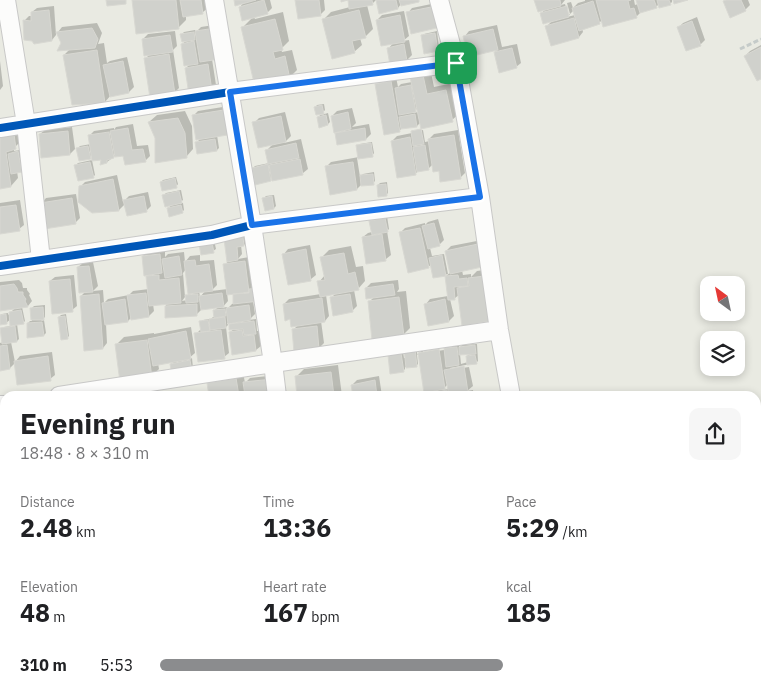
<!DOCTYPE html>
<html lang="en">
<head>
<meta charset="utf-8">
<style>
  :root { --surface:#fff; --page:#f6f6f6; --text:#202124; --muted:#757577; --accent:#8b8c8e }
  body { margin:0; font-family:"IBM Plex Sans",sans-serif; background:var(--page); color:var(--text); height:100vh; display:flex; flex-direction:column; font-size:19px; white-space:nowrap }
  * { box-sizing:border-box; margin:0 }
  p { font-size:16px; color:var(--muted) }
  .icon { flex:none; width:28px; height:28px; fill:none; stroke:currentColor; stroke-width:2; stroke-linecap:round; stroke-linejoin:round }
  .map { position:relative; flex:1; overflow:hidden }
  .side { position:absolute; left:0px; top:391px; width:761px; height:304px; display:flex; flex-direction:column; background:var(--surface); border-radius:15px 15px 0 0; box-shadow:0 2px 8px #0003 }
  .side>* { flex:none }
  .needle { width:32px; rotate:327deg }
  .fabs { position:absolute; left:700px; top:276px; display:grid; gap:10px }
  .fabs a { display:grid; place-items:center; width:45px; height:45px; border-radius:10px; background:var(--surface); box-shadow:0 2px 8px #0003; font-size:25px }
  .pin { position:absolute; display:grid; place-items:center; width:42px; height:42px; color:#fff; margin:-21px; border-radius:10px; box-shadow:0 2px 8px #0006 }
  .round { display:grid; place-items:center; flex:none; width:52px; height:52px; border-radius:10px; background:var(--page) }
  .headline { display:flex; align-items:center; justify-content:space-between; height:85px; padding:0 20px }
  h1 { font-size:28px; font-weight:800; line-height:38px }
  .figures { display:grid; grid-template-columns:repeat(3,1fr); gap:8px; height:85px; padding:5px 20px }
  .figures div { display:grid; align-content:center }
  .figures b { font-size:25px; font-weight:800 }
  .figures small { font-size:14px; font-weight:400 }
  .figures p { font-size:14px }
  ul { padding:0 20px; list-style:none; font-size:16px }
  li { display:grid; grid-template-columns:80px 60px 1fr; align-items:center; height:38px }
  li i { height:12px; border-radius:6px; background:var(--accent) }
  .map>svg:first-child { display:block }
</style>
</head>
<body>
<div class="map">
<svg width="761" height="694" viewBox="0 0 761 694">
  <rect width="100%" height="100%" fill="#e9eae2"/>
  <path fill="#0003" fill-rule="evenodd" d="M133 0H207L208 8 203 12 186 15V20L179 27 137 32Z
    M235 0H270L272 8 267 13 254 17 255 19 283 12 289 41 281 49 282 52 292 50 297 70 289 78 242 28 253 17 240 7 244 2Z
    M297 0H324L325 10 320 15Z
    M349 0H376L372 4 367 5 373 29 365 37 360 38 362 45 354 52 324 19 331 12 350 7Z
    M377 0H419L401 4 398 8Z
    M536 0H565L561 5 565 4 568 14H570L567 3 571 2 573 8 578 3 585 1V0H634L635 5 638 4 637 0H672V2L670 4H659L656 7 642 11 636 17 602 20 599 23 582 28 583 32 579 37 547 26 554 19 541 14 546 8ZM574 10 575 15 567 17Z
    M726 0H748L750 5 745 10Z
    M441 2 445 21 408 13 412 8Z
    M54 6 56 35 52 40 24 21 29 16H32V12L37 8Z
    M404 11 409 36 403 41 409 40 412 55 407 60 389 48 394 42 377 20 382 15Z
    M697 17 705 40 701 44 687 50 679 27 683 23Z
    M97 23 102 33 98 44 104 43 107 63 110 61 127 57 134 87 129 92 111 95 105 102 64 55 70 49 62 43 58 32 62 27Z
    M220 24 212 59 216 85 211 90 186 68 190 64 182 44 186 41 182 34 184 32 195 30 196 32 201 27Z
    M497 25 502 47 517 44 521 63 516 67 500 71 495 50 465 36 469 31Z
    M175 31 177 46 173 50 179 88 174 93 145 59 150 54 143 39 148 34Z
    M437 31 439 48 437 50 422 36 424 34Z
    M761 45V77L745 56 750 51Z
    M0 61 3 86 0 90Z
    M430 68 434 87 453 83 460 113 452 120 421 122 417 126 402 128 399 131 377 85 382 80 396 77 398 87 401 84 412 82ZM418 108 419 112 412 113Z
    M324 104 325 110 321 115 328 113 330 122 328 124 318 117 323 113 315 108 317 105Z
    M235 105 217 135 219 148 217 150 198 153 197 142 202 137 193 116 198 111Z
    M352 108 356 123 352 127 369 124 371 134 366 139 338 143 332 116 337 111Z
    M185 111 192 126 193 149 186 157 156 138 149 122 157 115Z
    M285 112 291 136 284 143 301 139 308 169 303 173 273 180V178L270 180 253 168 255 166 269 163 267 150 273 144 254 123 259 118Z
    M133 124 137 146 148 145 150 156 145 161 124 154 115 156 107 162 92 155 90 158 78 148 80 146 91 144 89 136 94 131 114 128V130L116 127Z
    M72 127 75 149 70 154 40 134 45 130Z
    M21 128 22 140 14 148V151L20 150 23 169 21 171H17L18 178 11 186 0 188V131Z
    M413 130V132L423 130 425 142 430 141 429 139 434 134 458 130 465 173 461 177 440 170 433 164 428 169 418 171 415 174 392 141 397 136 412 133Z
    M372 142 374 153 372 156 357 158 360 177 363 174 374 172 375 181 373 183 361 185 357 189 326 167 331 162 359 157 358 146 360 144Z
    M92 160 95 175 93 177 76 165 78 163Z
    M117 175 123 202 129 196 148 192 151 206 146 211 125 204 119 210 80 187 85 182Z
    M176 177 178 184 176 187 161 182 163 180Z
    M387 182 388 193 386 195 378 185 380 183Z
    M181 190 183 200 178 204 183 203 184 210 182 212 168 208 174 203 164 195 166 193Z
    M76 194 80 218 75 223 42 203 46 198Z
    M274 195 276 206 274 208 264 198 266 196Z
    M20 200 24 225 19 229 0 233V203Z
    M387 216 389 229 387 231 391 255 386 259 367 263 363 237 368 233 372 232 370 221 373 219Z
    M438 219 444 240 439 245 430 248 432 256 444 254 448 274 434 277 432 264 428 267 400 233 405 228 425 223V225L428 222Z
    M248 233 249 240 244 245H241L242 254 238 259 249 257 253 270V301L255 314 249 320 256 319 257 331H259L261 346 256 350 230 332 234 329 230 325 233 322 227 323 228 325 226 327 229 353 224 357 196 334 201 329V322L203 320 210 319V320L213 317H215L214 311 218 307 201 309V310L196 315 166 317V303L153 304 154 311 149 316 132 317 128 321 106 324 107 343 103 348 81 296 86 291 78 267 83 263 93 262 98 286 93 291 103 290 104 303 108 299 129 295 133 291 149 289 147 274 143 256 148 251 165 250V257L168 254 184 252 185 262 190 256 200 255V261L214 260 217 285 211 291 228 289 225 265 228 261 226 240ZM186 269 189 293 187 296V300L182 301 185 297 183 273ZM206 290 200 297 199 291ZM250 290V294L244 295 243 291ZM227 293H234L235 303 232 304 227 309V307L222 308 228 301Z
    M214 240 216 249 213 251 202 253Z
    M482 240 462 270 463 275 471 274V277L477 271 492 269 455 298 450 299 454 316 449 321 426 304 430 299 448 296 446 276 451 272 446 251 451 246Z
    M310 245 316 275 311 279 284 254 288 249Z
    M351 246 356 267 363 266 365 281 358 289 354 290 357 306 352 311 331 298 336 293 326 295 329 316 325 321H321L324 343 319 348 293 330 298 325 291 317 284 304 289 299 321 294 319 282 325 275 322 257 329 250Z
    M74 275 77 306 72 310 50 281 55 277Z
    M19 280 22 283 23 288H27V290L30 294 29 295 32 301 28 306 22 307 25 321 23 323 17 324 19 339 17 341 11 342 15 362 20 356 52 352 55 375 50 379 16 362 10 368 0 369V343L3 342 2 329 4 327 11 326V319L6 323 0 315 2 314 8 313V315L15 308 0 310V282Z
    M398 280 399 289 397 292 406 291 410 328 403 335 369 302 374 297 366 288 371 283Z
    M45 305V317L41 321 44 320 46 333 44 335 28 323 30 321H32V308L34 306Z
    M66 314 69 336 67 338 59 317 61 315Z
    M191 327 195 353 188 359 192 358 193 368 171 364 175 360 158 363 159 369 151 377 116 345 124 337 154 333V334Z
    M477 344 478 361 476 363 450 368V370L469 367 473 386 467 391 473 390 474 396H455L460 392 449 393 450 396H433V393L437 389 420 355H417L418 364 416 366 405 367V369L403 371 389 355 403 352 404 358H406L417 347V355L424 348 443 345V347L423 351V353L444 350 448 346 459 345V348L462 345ZM470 353 467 356 468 362 461 364 460 354ZM448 384 449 389 442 390Z
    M338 365 342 396H299L296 377 304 369Z
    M243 372 245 383 250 378 277 375 280 396H210L208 383 216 376Z
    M379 376 382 396H354L352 385 357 380Z
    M1 480H5V522L0 512V482Z
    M5 596V628L0 632V613L3 612 2 599Z
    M61 690H111L112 694H61Z
    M213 690H232L231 692 247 690 248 694H214Z
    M252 690H279V694H248Z
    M312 690H366V694H315L317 692Z
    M391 690H426L427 694H391Z
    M588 690H637V694H589Z"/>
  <path fill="#d0d1cc" stroke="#d8d8d2" d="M106 0H126V4L107 6Z
    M132 0H176L179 29 136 34Z
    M180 0H201L203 14 183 17Z
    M234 0H256L235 6Z
    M264 0 268 14 242 21 239 7Z
    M295 0H319L321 16 298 19Z
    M341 0H372L373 5 349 9 348 0 341 2Z
    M376 0H396L398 9 379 14Z
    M399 0H419V2L401 6Z
    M534 0H560L561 6 538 12Z
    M596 0H631L628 1 630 9 634 8 637 18 603 27Z
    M636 0H654L657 8 640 13Z
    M657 0H669L671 5 659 8Z
    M673 0H688L674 4Z
    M726 0H741L746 11 730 18 723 1Z
    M593 1 600 24 579 31 572 8Z
    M436 6 441 27 411 34 406 12Z
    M567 6 569 17 543 24 540 13Z
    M49 10 52 41 34 44 32 41 24 40 23 20 31 21V12Z
    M359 10 366 38 352 41 355 53 332 59 322 19Z
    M400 15 405 42 381 46 376 20Z
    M574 18 579 38 551 46 545 26Z
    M275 19 283 50 273 52 275 59 285 56 290 79 255 87 241 27Z
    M692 21 701 46 686 51 677 27Z
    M92 28 98 39 95 48 57 51 61 43 56 32Z
    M216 28 220 59 200 62 195 31Z
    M493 29 498 50 468 57 463 36Z
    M194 32 195 40 182 42 180 34Z
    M435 33 438 51 424 54 421 35Z
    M170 35 173 52 144 56 142 39Z
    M194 41 198 64 184 66 181 44Z
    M404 44 407 61 390 65 387 48Z
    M761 47V79L757 81 744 56Z
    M512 48 517 68 499 73 494 52Z
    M97 50 105 103 72 105 63 55Z
    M169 54 175 94 150 98 144 58Z
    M123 61 129 93 110 97 103 65Z
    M208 64 212 91 189 95 185 68Z
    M423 75 427 94 446 90 453 122 421 129 410 77Z
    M391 81 400 132 384 135 375 84Z
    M411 85 416 112 399 115 395 88Z
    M322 105 324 114 316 115 314 107Z
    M230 109 234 134 196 140 192 115Z
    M348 112 351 129 334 133 331 116Z
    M415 114 417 127 401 129 399 117Z
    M326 115 328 125 319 128 317 117Z
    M281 116 286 142 258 148 252 122Z
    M178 118 185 133 187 158 155 163V138L148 122Z
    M128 128 132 150 143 149 146 162 125 165 123 156 115 157 110 131Z
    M365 128 366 140 337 145 335 133Z
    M421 129 424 144 413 146 411 131Z
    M68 131 70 155 41 158 39 134Z
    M109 132 114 158 107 160V163L100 165 101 160 92 161 88 135Z
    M14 134 16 149 6 152 11 187 0 189V137Z
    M454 135 461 179 440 182 439 171 433 172 428 139Z
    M410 137 416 175 397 178 391 141Z
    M215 139 217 151 197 154 195 142Z
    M296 143 299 158 268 164 265 150Z
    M371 143 373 157 358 159 356 145Z
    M425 145 429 170 417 172 413 147Z
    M88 146 91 159 79 161 76 148Z
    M18 151 22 172 11 174 8 154Z
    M300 159 303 175 272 181 269 165Z
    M90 162 94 178 78 181 74 165Z
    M353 162 357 190 330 195 325 166Z
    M268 164 271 181 255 185 252 168Z
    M373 174 374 185 361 186 360 175Z
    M175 178 177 188 162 191 160 182Z
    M113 179 119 211 92 213 78 202 79 186Z
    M386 184 387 196 378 197 377 185Z
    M179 191 182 203 165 207 162 195Z
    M144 196 147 212 127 216 123 200Z
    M272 196 274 209 265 211 262 198Z
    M72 198 76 224 44 229 40 203Z
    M16 205 20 231 0 234V207Z
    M181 205 183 213 169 217 167 208Z
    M385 218 388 232 372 235 369 221Z
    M434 223 440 246 428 249 422 226Z
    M420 228 429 268 408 273 399 232Z
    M382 234 386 261 366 264 362 237Z
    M243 237 244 246 237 247 238 260 227 262 224 239Z
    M212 242 214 253 201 255 199 244Z
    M478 244 482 267 450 274 445 251Z
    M306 249 311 281 288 285 282 254Z
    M344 253 348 274 355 272 359 290 320 297 317 281 325 280 320 257Z
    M160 254 162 273 144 276 142 256Z
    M442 255 446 276 433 278 429 258Z
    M179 256 182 275 165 278 162 259Z
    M195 260 196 266 209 264 213 291 188 294 184 261Z
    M245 261 249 292 227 295 223 264Z
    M89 266 93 292 79 293 77 267Z
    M159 275V280L179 278 181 303 149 306 146 276Z
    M458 275 459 279 467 278 468 286 454 287 455 300H448L445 276Z
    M485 276 491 321 462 326 457 288 469 286 468 278Z
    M70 279 73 312 52 314 49 281Z
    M14 284 17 288 18 292H23V295L26 299 25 301 28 307 0 311V286Z
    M393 284 395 295 366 299 365 288Z
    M259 288 260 301 233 304V294L249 293V289Z
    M146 293 149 317 131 320 127 295Z
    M222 293 224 307 201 310 199 296Z
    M99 294 103 349 84 351 80 296Z
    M198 294V302L186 303 185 295Z
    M350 294 353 312 333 316 330 297Z
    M399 297 404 336 372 340 368 301Z
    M322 298 325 322 291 327 290 319 285 321 283 304Z
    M125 299 128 322 105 325 102 303Z
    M445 299 449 322 428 326 424 304Z
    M197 304V316L165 318V306Z
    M249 305 251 320 228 324 226 308Z
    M43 307 44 320H31L30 308Z
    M225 309 226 316 214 318 213 310Z
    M21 310 24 324 10 326 9 312Z
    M6 314 7 324 0 325V315Z
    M65 316 68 339 61 340 58 317Z
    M225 317 226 328 210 330 209 319Z
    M208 320 210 331 201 332 199 321Z
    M254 321 256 334 244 335 243 329 229 330V324Z
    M42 322 44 336 27 338V323Z
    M15 326 17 342 2 344 0 328Z
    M317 326 319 349 294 352 292 329Z
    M221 330 225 359 198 362 194 333Z
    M242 330 243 336 254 335 256 351 232 355 229 332Z
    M186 331 191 359 153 366 148 339Z
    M147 340 152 378 120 382 115 344Z
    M7 345 10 369 0 371V346Z
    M475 345 476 354 459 355V347Z
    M457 347 459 365 446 367 444 348Z
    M415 348 417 367 406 368 404 349Z
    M439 349 445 389 424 393 418 353Z
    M401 353 404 372 390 374 388 355Z
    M475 355 477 364 467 365 466 356Z
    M48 356 51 381 17 385 14 361Z
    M190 360 192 371 172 375 170 364Z
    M464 366 468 392 449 395 444 370Z
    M331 372 334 396H297L295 376Z
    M236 378 239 396H209L207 383Z
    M273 379 275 396H245L243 382Z
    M375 380 377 396H353L351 385Z
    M447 390 448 396H432L431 393Z
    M5 415V469L0 470V416Z
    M0 484H5V524H0Z
    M5 598V627H4L0 599Z
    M60 690H104V694H60Z
    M147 690H161V694H148Z
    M162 690H192L193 694H162Z
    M212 690H231V693L212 694Z
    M270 690H273L274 694H248Z
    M285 690H298V694H285Z
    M311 690H339V691L311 694Z
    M345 690H358V694H320Z
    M389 690H418L419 694H390Z
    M539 690H566V693L539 694Z
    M587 690H622L623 694H588Z
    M624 690H635L636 693 625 694Z"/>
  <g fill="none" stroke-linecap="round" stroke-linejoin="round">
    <g stroke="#c8c8c7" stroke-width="20">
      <path id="minor" d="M6 0 26 124 41 260
        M214 0 252 225 273 363 277 396
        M439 0 456 63 480 197 499 330 511 396
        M0 128 230 92 456 63
        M0 266 212 235 252 225 480 197
        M59 396 273 363 499 330
        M0 405H5
        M0 533 5 532
        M0 669 5 668
        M199 690 200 694
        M571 690 572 694"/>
    </g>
    <path stroke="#c5cbc9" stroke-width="3" stroke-dasharray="5 2.5" stroke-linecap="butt" d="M740 49 761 39"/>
    <use href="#minor" stroke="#fcfcfb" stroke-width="18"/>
    <g stroke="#fff" stroke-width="11">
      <path id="cycleway" d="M0 128 230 92 456 63
        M0 266 212 235 252 225 480 197"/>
    </g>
    <use href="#cycleway" stroke="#0057b8" stroke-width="8"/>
  </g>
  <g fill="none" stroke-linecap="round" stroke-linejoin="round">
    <g stroke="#fff" stroke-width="10">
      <path id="route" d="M456 63 480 197 252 225 230 92Z"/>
    </g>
    <use href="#route" stroke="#1a73e8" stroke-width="6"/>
  </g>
</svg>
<div class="fabs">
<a><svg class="needle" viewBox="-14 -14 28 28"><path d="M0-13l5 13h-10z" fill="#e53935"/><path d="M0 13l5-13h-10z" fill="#757577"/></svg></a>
<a><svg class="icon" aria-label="layers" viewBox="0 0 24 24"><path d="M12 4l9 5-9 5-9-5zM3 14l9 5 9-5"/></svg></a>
</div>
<div class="pin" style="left:456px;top:63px;background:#1e9e55"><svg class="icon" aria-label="arrive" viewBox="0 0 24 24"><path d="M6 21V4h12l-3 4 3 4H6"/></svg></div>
<section class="side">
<div class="headline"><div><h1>Evening run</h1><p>18:48 · 8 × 310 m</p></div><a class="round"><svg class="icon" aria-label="share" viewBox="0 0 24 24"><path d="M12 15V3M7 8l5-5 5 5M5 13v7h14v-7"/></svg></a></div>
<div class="figures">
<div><p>Distance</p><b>2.48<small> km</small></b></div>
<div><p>Time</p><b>13:36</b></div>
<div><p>Pace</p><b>5:29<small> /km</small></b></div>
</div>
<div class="figures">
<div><p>Elevation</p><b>48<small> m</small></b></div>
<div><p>Heart rate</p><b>167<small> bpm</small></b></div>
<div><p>kcal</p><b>185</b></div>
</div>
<ul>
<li><b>310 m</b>5:53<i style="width:59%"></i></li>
</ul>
</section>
</div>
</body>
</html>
